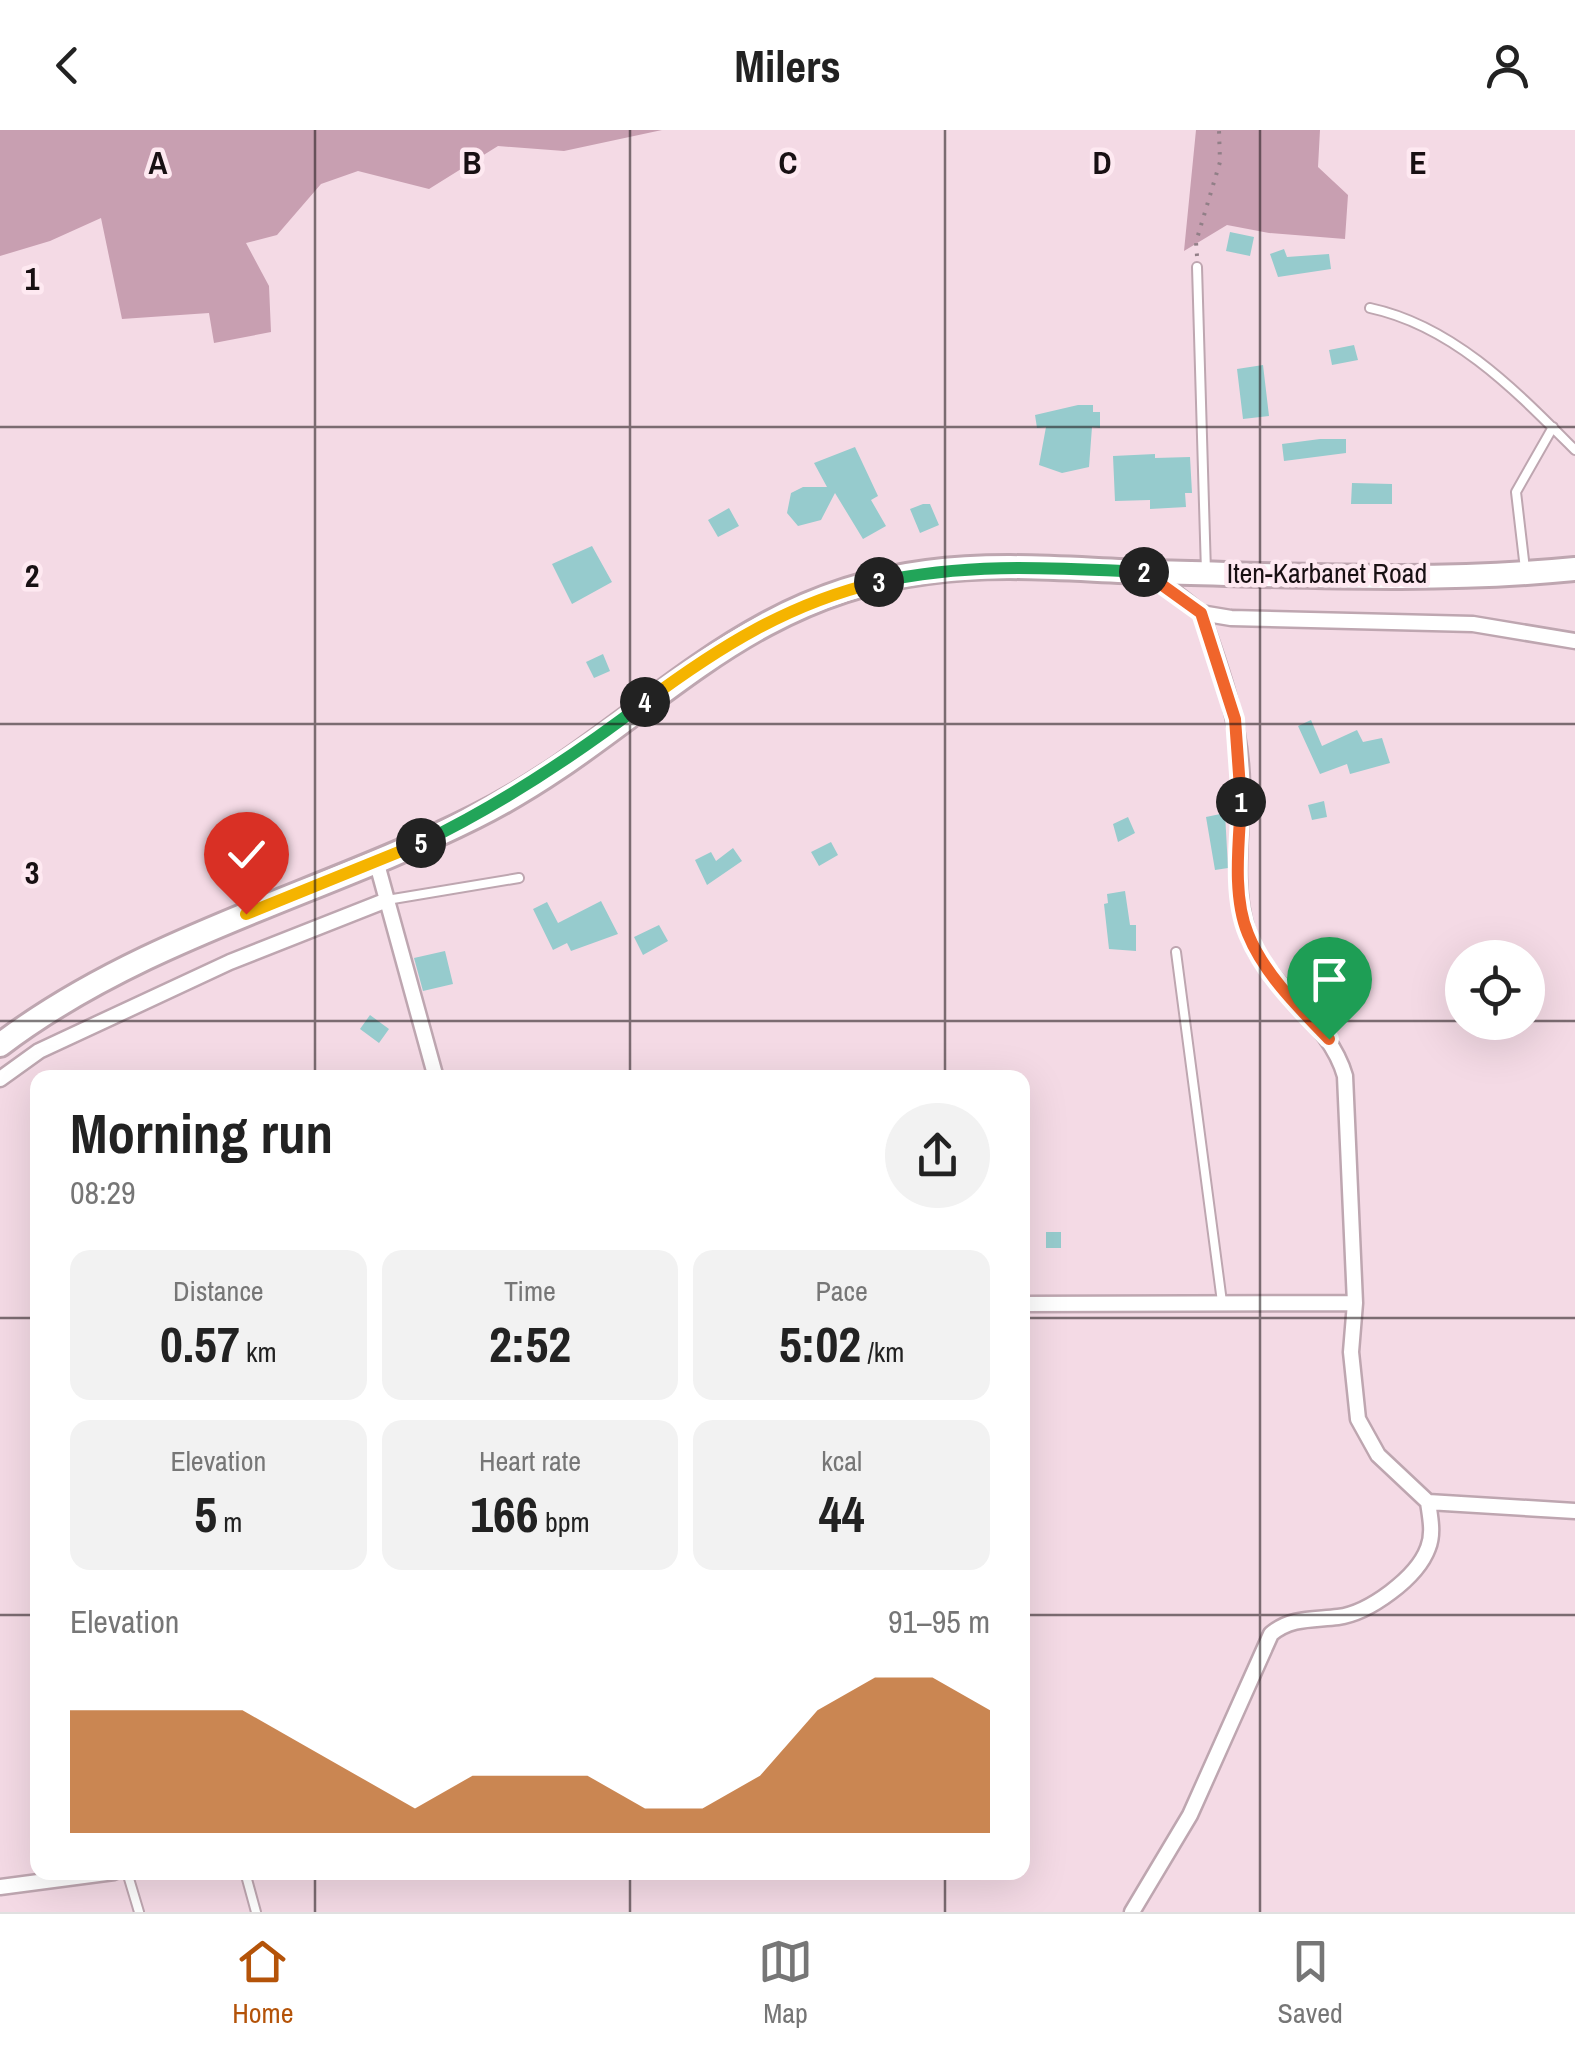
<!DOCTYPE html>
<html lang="en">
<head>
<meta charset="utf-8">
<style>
  :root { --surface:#fff; --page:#f2f2f2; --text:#222; --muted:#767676; --line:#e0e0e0; --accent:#b45309 }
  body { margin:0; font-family:"Archivo Narrow",sans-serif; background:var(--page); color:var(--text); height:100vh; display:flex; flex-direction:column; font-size:38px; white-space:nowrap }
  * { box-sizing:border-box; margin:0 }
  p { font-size:32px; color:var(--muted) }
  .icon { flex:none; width:55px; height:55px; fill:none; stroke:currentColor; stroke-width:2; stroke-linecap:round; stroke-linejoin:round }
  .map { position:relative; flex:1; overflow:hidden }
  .sheet { position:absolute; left:30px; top:940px; width:1000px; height:810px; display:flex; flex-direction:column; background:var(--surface); border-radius:20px; box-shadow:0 10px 40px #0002 }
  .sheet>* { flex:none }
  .fabs { position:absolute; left:1445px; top:810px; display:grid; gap:20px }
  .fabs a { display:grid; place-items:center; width:100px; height:100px; border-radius:50%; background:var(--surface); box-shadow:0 10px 40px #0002; font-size:50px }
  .pin { position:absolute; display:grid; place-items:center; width:85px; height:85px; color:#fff; margin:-102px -42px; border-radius:50% 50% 50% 0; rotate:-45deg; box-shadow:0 0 10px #0007 }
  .pin .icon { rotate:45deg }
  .km { position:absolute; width:50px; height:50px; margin:-25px; border-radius:50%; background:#222; color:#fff; font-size:28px; line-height:50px; text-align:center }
  .round { display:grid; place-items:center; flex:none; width:105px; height:105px; border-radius:52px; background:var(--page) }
  .summary { display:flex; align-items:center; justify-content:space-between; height:170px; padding:0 40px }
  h1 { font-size:55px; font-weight:700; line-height:75px }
  .figures { display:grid; grid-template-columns:repeat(3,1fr); gap:15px; height:170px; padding:10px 40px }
  .figures div { display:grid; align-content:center; border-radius:20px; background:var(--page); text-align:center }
  .figures b { font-size:50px; font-weight:700 }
  .figures small { font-size:28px; font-weight:400 }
  .figures p { font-size:28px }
  .chart { height:280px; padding:20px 40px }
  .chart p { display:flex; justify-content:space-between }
  .chart svg { width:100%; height:180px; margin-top:10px; fill:var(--accent); opacity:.7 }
  header { display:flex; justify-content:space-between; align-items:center; height:130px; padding:0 40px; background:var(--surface); font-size:45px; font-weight:700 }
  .tabs { display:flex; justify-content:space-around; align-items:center; height:140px; border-top:2px solid var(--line); background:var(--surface); font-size:28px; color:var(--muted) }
  .tabs a { display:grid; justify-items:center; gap:5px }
  .tabs .current { color:var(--accent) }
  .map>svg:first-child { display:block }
</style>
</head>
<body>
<header><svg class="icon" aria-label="back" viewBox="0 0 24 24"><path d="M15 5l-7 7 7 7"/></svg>Milers<svg class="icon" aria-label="person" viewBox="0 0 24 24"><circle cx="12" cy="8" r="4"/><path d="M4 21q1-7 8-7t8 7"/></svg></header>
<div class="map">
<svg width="1575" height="1782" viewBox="0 0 1575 1782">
  <rect width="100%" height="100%" fill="#f4dae5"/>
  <path fill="#c89fb1" d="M0 0H662L564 21 498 16 429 59 358 41 321 54 277 105 246 113 269 156 271 202 214 213 209 183 122 189 101 88 50 111 0 126Z
    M1196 0H1320L1318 37 1348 65 1345 109 1269 103 1227 95 1184 121Z"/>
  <path fill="#96cbcd" d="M1230 102 1254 107 1250 126 1226 121Z
    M1284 119 1287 127 1329 124 1331 139 1278 147 1270 124Z
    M1354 215 1358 230 1332 235 1329 220Z
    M1263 235 1269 286 1243 289 1237 239Z
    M1078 275H1093V282H1100V298L1092 297 1089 337 1062 343 1039 335 1046 297 1037 298 1035 285Z
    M1320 309H1346V323L1284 331 1282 314Z
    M855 317 878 366 871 370 886 396 863 409 835 363 821 390 798 396 787 383 791 363 803 357H827L814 333Z
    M1155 324V328L1190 327 1192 363H1185L1186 377 1150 379V370L1115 371 1113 326Z
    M1352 353 1392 354V374H1351Z
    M923 374H930L939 395 920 403 910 379Z
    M729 378 739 396 718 407 708 390Z
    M592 416 612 452 572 474 552 434Z
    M603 524 610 541 594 548 586 532Z
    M1311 590 1322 616 1357 600 1363 612 1382 608 1390 633 1350 644 1347 634 1320 644 1298 596Z
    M1324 671 1327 687 1312 690 1308 675Z
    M1225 683 1228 738 1215 740 1206 687Z
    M1128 687 1135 703 1118 712 1113 694Z
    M831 712 838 725 819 736 811 722Z
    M733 718 742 731 707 755 695 730 711 722 716 731Z
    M1125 761 1130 795H1136V821L1109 819 1104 774 1108 773 1107 764Z
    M601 771 618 804 571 821 567 813 553 820 533 779 547 772 558 793Z
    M659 795 668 811 643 825 634 807Z
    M445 821 453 854 423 861 414 828Z
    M370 885 389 899 379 913 360 899Z
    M1046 1102H1061V1118H1046Z"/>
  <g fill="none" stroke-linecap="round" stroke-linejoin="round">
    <g stroke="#bea6b0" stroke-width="12">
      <path id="lane" d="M1197 137 1206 442
        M1370 178C1454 196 1517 262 1575 320
        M1525 439 1516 362 1553 297
        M387 770 519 748
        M1176 822 1222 1172
        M127 1742 139 1782
        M245 1742 256 1782"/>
    </g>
    <g stroke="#bea6b0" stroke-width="19">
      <path id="street" d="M1149 442 1201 483 1231 488 1473 494 1575 511
        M1201 483C1221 539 1241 595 1242 655 1242 703 1232 754 1247 801 1266 858 1329 889 1345 946L1355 1173 1351 1222 1358 1289 1378 1325 1428 1372 1575 1381
        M377 734 436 948
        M0 949 39 921 230 832 387 770
        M1022 1174 1355 1173
        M0 1757 114 1742
        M1132 1782 1190 1685 1271 1504C1291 1487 1314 1490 1338 1487 1369 1483 1417 1448 1428 1418 1434 1403 1430 1387 1428 1372"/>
    </g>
    <g stroke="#bea6b0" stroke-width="28">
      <path id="primary" d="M0 915C141 808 319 765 475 687 640 605 729 467 927 442 1001 432 1075 440 1149 442 1289 445 1435 453 1575 439"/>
    </g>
    <path stroke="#917f87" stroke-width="4" stroke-dasharray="2.5 8" stroke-linecap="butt" d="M1197 126 1196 112 1220 32 1219 0"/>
    <use href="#lane" stroke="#fff" stroke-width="8"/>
    <use href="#street" stroke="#fff" stroke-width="14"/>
    <use href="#primary" stroke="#fff" stroke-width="22"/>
  </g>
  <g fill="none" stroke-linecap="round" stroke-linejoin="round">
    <g stroke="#fff" stroke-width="20">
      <path id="split-1" d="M1241 672C1239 712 1232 766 1248 804 1264 844 1300 879 1329 909"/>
    </g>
    <g stroke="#fff" stroke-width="20">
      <path id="split-2" d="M1144 442 1201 483 1235 589 1241 672"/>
    </g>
    <g stroke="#fff" stroke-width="20">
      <path id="split-3" d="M879 452C968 432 1054 438 1144 442"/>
    </g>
    <g stroke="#fff" stroke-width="20">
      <path id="split-4" d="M645 572C719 517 789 473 879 452"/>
    </g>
    <g stroke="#fff" stroke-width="20">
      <path id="split-5" d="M421 713C502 674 574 626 645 572"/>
    </g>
    <g stroke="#fff" stroke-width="20">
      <path id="split-6" d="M246 784 421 713"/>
    </g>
    <use href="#split-1" stroke="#f0652b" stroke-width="12"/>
    <use href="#split-2" stroke="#f0652b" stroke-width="12"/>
    <use href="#split-3" stroke="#22a559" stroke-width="12"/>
    <use href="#split-4" stroke="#f5b400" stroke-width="12"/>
    <use href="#split-5" stroke="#22a559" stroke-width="12"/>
    <use href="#split-6" stroke="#f5b400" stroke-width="12"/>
  </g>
  <path fill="none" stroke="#181013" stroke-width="2.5" stroke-opacity="0.55" d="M315 0V948M630 0V948M945 0V948M1260 0V1782M0 297H1575M0 594H1575M0 891H1462M1528 891H1575M0 1188H38M1022 1188H1575M0 1485H38M1022 1485H1575M315 1742V1782M630 1742V1782M945 1742V1782"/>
  <g text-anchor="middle" stroke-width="9" stroke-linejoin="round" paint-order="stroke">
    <g font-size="28" fill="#181013" stroke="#fee9f1">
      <text x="1327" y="453">Iten-Karbanet Road</text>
    </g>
  </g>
  <g font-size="32" text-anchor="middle" font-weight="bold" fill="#181013" stroke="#fee9f1" stroke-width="9" stroke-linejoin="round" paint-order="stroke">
    <text x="158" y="44">A</text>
    <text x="472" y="44">B</text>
    <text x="788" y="44">C</text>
    <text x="1102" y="44">D</text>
    <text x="1418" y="44">E</text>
    <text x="32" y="160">1</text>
    <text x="32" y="457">2</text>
    <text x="32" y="754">3</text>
  </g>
</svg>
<div class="fabs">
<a><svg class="icon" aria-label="locate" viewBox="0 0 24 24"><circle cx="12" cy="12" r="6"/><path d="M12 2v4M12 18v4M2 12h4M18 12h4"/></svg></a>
</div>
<div class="pin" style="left:1329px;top:909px;background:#1e9e55"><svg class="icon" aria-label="arrive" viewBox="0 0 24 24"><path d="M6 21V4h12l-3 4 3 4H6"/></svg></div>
<div class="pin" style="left:246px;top:784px;background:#d93025"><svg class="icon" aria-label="check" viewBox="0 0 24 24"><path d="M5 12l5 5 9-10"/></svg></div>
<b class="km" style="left:1241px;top:672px">1</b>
<b class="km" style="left:1144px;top:442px">2</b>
<b class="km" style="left:879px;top:452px">3</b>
<b class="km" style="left:645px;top:572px">4</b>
<b class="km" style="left:421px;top:713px">5</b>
<section class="sheet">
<div class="summary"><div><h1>Morning run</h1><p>08:29</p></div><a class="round"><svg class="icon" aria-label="share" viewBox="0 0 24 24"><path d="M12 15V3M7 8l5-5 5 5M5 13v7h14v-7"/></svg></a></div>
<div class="figures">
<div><p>Distance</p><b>0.57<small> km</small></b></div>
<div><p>Time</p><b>2:52</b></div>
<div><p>Pace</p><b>5:02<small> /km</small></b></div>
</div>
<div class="figures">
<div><p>Elevation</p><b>5<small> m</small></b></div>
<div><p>Heart rate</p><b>166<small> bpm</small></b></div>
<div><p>kcal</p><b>44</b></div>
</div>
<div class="chart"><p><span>Elevation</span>91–95 m</p>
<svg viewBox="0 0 160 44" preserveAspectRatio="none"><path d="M0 44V14L10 14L20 14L30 14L40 22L50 30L60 38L70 30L80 30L90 30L100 38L110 38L120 30L130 14L140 6L150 6L160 14V44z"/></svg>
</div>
</section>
</div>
<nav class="tabs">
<a class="current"><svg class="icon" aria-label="home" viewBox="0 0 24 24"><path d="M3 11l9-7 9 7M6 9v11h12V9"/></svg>Home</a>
<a><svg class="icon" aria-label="map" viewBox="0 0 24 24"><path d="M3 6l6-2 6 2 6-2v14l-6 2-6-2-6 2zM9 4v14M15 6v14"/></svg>Map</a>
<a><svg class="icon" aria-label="saved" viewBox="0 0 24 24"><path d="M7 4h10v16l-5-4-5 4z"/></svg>Saved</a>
</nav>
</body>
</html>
